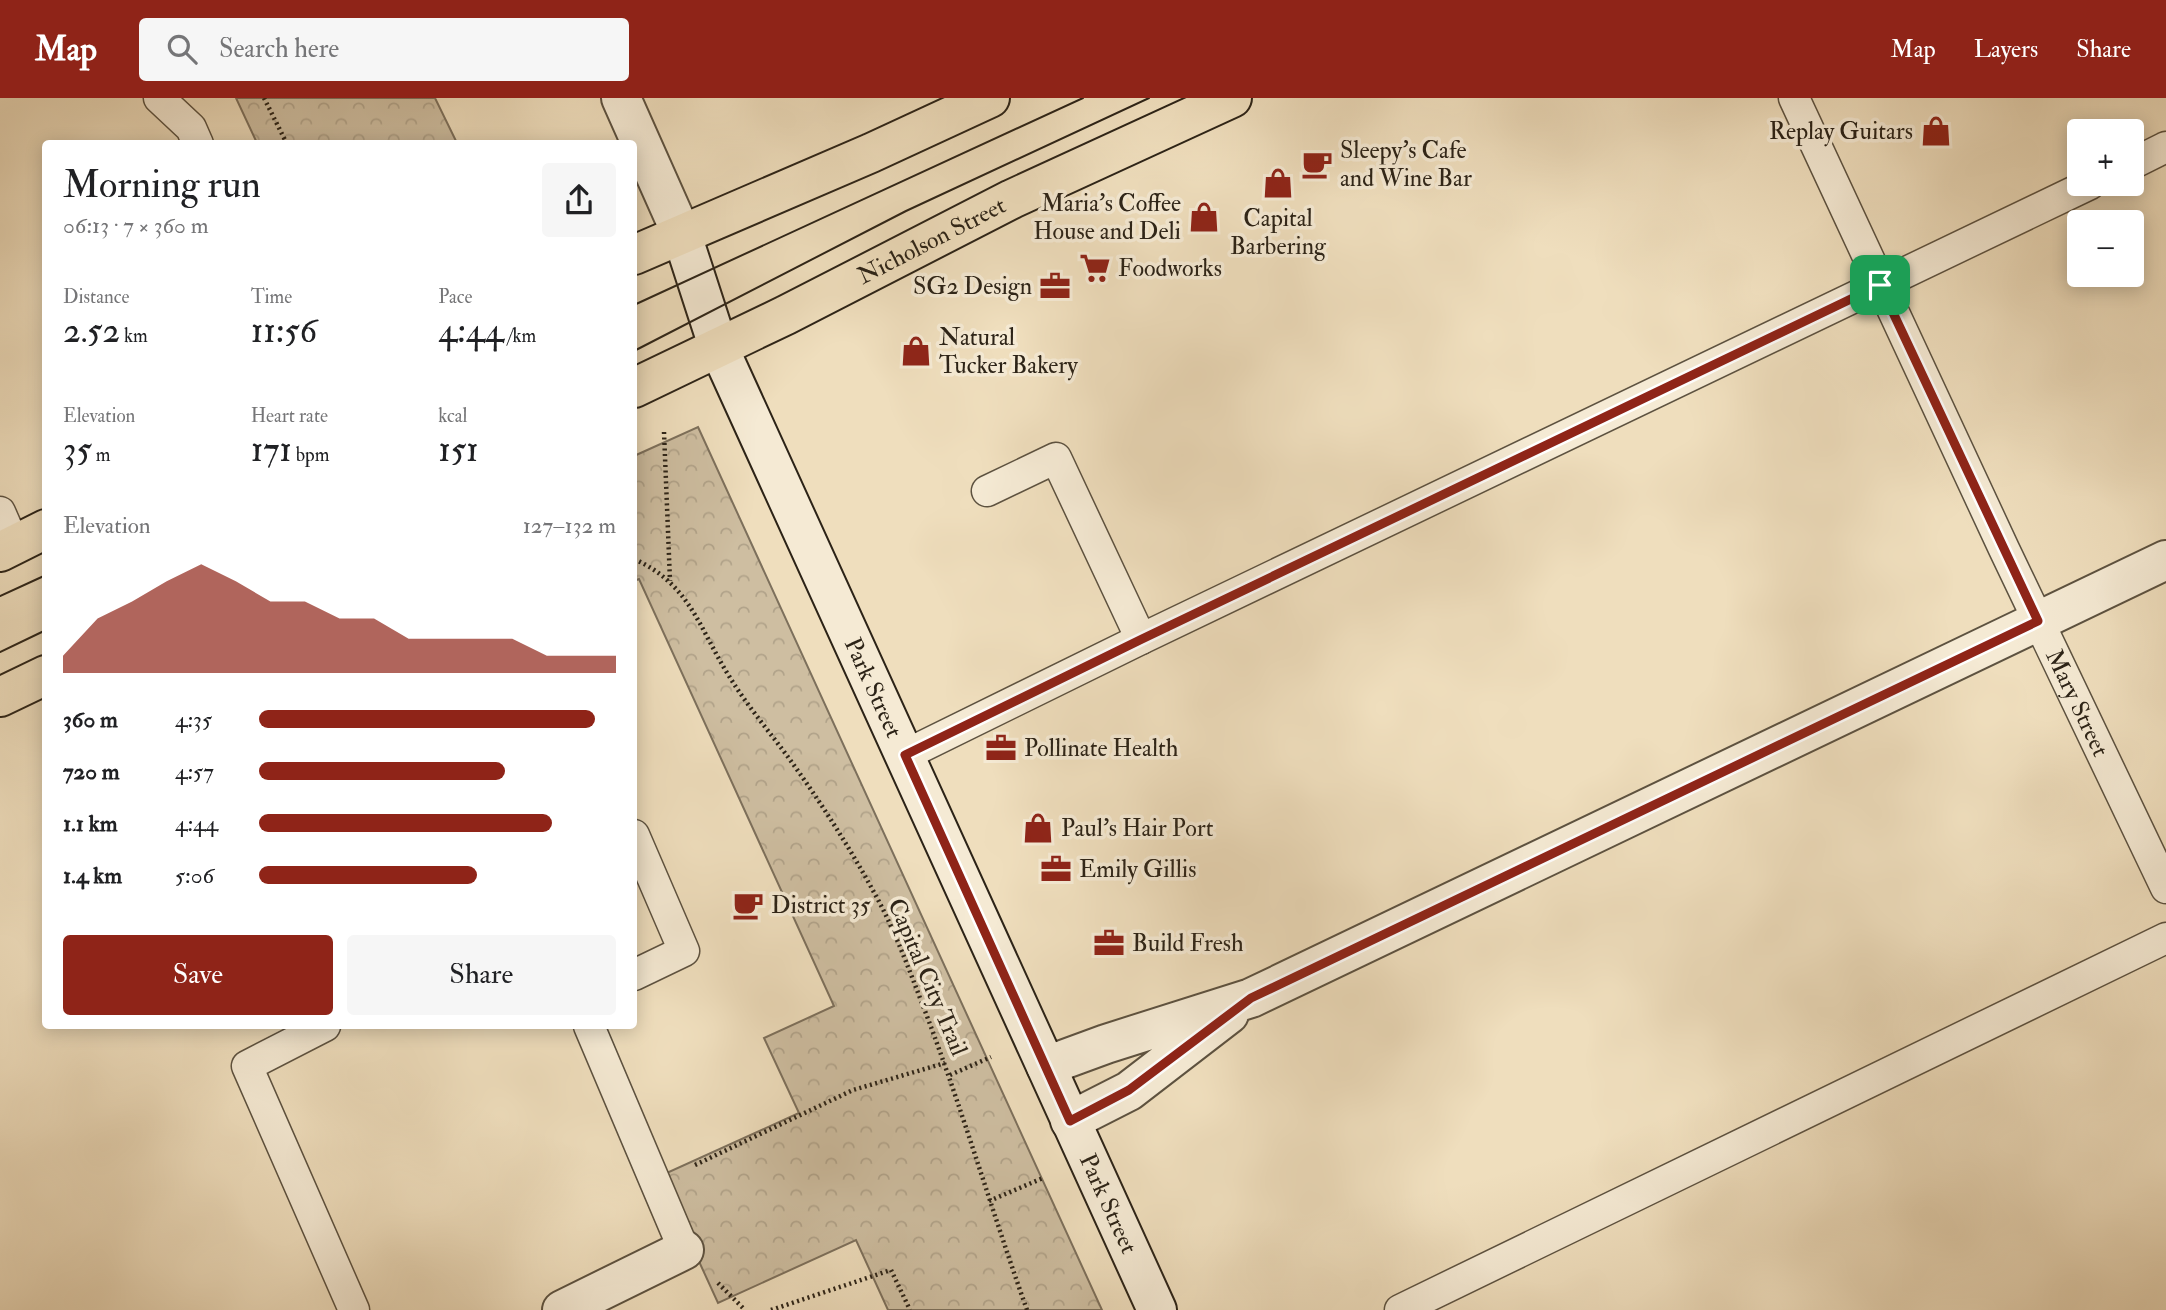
<!DOCTYPE html>
<html lang="en">
<head>
<meta charset="utf-8">
<style>
  :root { --surface:#fff; --page:#f6f6f6; --text:#202124; --muted:#757577; --accent:#8f2418 }
  body { margin:0; font-family:"IM FELL Double Pica",serif; background:var(--page); color:var(--text); height:100vh; display:flex; flex-direction:column; font-size:26px; white-space:nowrap }
  * { box-sizing:border-box; margin:0 }
  p { font-size:23px; color:var(--muted) }
  .icon { flex:none; width:38px; height:38px; fill:none; stroke:currentColor; stroke-width:2; stroke-linecap:round; stroke-linejoin:round }
  .map { position:relative; flex:1; overflow:hidden }
  .side { position:absolute; left:42px; top:42px; width:595px; height:889px; display:flex; flex-direction:column; background:var(--surface); border-radius:7px; box-shadow:0 4px 18px #0003 }
  .side>* { flex:none }
  .tools { position:absolute; left:2067px; top:21px; display:grid; gap:14px }
  .tools a { display:grid; place-items:center; width:77px; height:77px; border-radius:7px; background:var(--surface); box-shadow:0 4px 18px #0003; font-size:35px }
  .pin { position:absolute; display:grid; place-items:center; width:60px; height:60px; color:#fff; margin:-30px; border-radius:14px; box-shadow:0 4px 10px #0006 }
  .round { display:grid; place-items:center; flex:none; width:74px; height:74px; border-radius:7px; background:var(--page) }
  .summary { display:flex; align-items:center; justify-content:space-between; height:119px; padding:0 21px }
  h1 { font-size:38px; font-weight:600; line-height:52px }
  .metrics { display:grid; grid-template-columns:repeat(3,1fr); gap:10px; height:119px; padding:7px 21px }
  .metrics div { display:grid; align-content:center }
  .metrics b { font-size:35px; font-weight:600 }
  .metrics small { font-size:19px; font-weight:400 }
  .metrics p { font-size:19px }
  .chart { height:196px; padding:14px 21px }
  .chart p { display:flex; justify-content:space-between }
  .chart svg { width:100%; height:126px; margin-top:7px; fill:var(--accent); opacity:.7 }
  .action { display:flex; gap:14px; margin-top:auto; padding:14px 21px }
  .action a { flex:1; height:80px; border-radius:7px; background:var(--accent); color:#fff; font-size:28px; font-weight:600; line-height:80px; text-align:center }
  .action a+a { background:var(--page); color:var(--text) }
  ul { padding:0 21px; list-style:none; font-size:23px }
  li { display:grid; grid-template-columns:112px 84px 1fr; align-items:center; height:52px }
  li i { height:18px; border-radius:9px; background:var(--accent) }
  header { display:flex; align-items:center; gap:42px; box-sizing:border-box; height:98px; padding:0 35px; background:var(--accent); color:#fff }
  header strong { font-size:33px }
  nav { display:flex; gap:38px; margin-inline-start:auto; font-size:24px }
  .search { width:490px; height:63px; background:var(--page); display:flex; align-items:center; gap:18px; box-sizing:border-box; padding:0 24px; border-radius:7px; color:var(--muted); font-size:26px }
  .map>svg:first-child { display:block }
</style>
</head>
<body>
<header>
<strong>Map</strong>
<div class="search"><svg class="icon" aria-label="search" viewBox="0 0 24 24"><circle cx="10" cy="10" r="6"/><path d="M15 15l6 6"/></svg>Search here</div>
<nav><a>Map</a><a>Layers</a><a>Share</a></nav>
</header>
<div class="map">
<svg width="2166" height="1212" viewBox="0 0 2166 1212">
  <defs>
    <pattern id="park-crowns" width="20" height="18" patternUnits="userSpaceOnUse" patternTransform="scale(1.75)"><rect width="20" height="18" fill="#cebea1"/><path d="M2 6a3 3 0 1 1 6 0M12 15a3 3 0 1 1 6 0" fill="none" stroke="#b1a38a"/></pattern>
  </defs>
  <rect width="100%" height="100%" fill="#efdebd"/>
  <filter id="stains"><feTurbulence type="fractalNoise" baseFrequency=".00286" numOctaves="4"/><feColorMatrix values="0 0 0 0 .2 0 0 0 0 .09 0 0 0 0 .02 0 0 0 .5 -.17"/></filter>
  <radialGradient id="worn" r=".72"><stop offset=".6" stop-color="#630" stop-opacity="0"/><stop offset="1" stop-color="#630" stop-opacity=".3"/></radialGradient>
  <path fill="url(#park-crowns)" stroke="#7d705c" stroke-width="2" d="M236 0H435L457 45H257Z
    M698 329 1102 1212H888L856 1142 718 1205 660 1078 799 1015 764 940 834 908 639 481 634 483V358Z"/>
  <g fill="none" stroke-linecap="round" stroke-linejoin="round">
    <g stroke="#5d5240" stroke-width="33">
      <g id="lane">
        <path d="M159 0 191 30 198 46"/>
        <path id="s1" d="M1794 0 2004 451 2166 790"/>
        <path d="M2132 66 2166 49"/>
        <path d="M987 393 1056 360 1141 541"/>
        <path d="M0 414 14 446"/>
        <path d="M905 657 1141 541 2090 86"/>
        <path d="M634 737 684 853 634 877"/>
        <path d="M325 928 247 968 354 1212"/>
        <path d="M589 928 684 1152"/>
        <path d="M1400 1212 2166 840"/>
      </g>
    </g>
    <g stroke="#5d5240" stroke-width="42">
      <path id="street" d="M621 0 682 137
        M1046 968 1106 946 1251 900 2166 462
        M1070 1023 1129 993 1229 916
        M562 1212 684 1152"/>
    </g>
    <g stroke="#2c2317" stroke-width="42">
      <g id="secondary">
        <path id="s2" d="M682 137 718 248 1157 1212"/>
      </g>
    </g>
    <g stroke="#2c2317" stroke-width="42">
      <g id="primary">
        <path d="M634 157 871 55 990 0"/>
        <path id="s3" d="M634 290 786 217 1012 101 1232 0"/>
        <path d="M0 454 46 431"/>
        <path d="M0 599 46 577"/>
      </g>
    </g>
    <path stroke="#2c2317" stroke-width="4.5" stroke-dasharray="2 3.5" stroke-linecap="butt" d="M264 0 287 46
      M664 334 670 483
      M634 461C690 486 699 530 729 578 746 606 768 632 788 659 820 703 850 750 876 798 894 831 907 866 920 900 960 1003 990 1108 1027 1212
      M950 977 991 959
      M695 1067 853 992 945 965
      M989 1103 1043 1080
      M718 1185 745 1212
      M771 1212 891 1172 910 1212"/>
    <use href="#lane" stroke="#f5ead4" stroke-width="30"/>
    <use href="#street" stroke="#f5ead4" stroke-width="38"/>
    <use href="#secondary" stroke="#f5ead4" stroke-width="38"/>
    <use href="#primary" stroke="#efdebd" stroke-width="38"/>
    <path stroke="#2c2317" stroke-width="2" d="M634 207 1083 0
      M634 253 906 113 1149 0
      M0 498 46 477
      M0 554 46 532"/>
  </g>
  <g fill="none" stroke-linecap="round" stroke-linejoin="round">
    <g stroke="#fff" stroke-width="14">
      <path id="route" d="M1880 187 2038 523 1251 900 1129 992 1070 1023 905 657 1142 541Z"/>
    </g>
    <use href="#route" stroke="#8f2418" stroke-width="9"/>
  </g>
  <defs>
    <g id="shop-bare" transform="scale(2.415)"><path d="M-5-2.5h2.3a2.7 3.5 0 0 1 5.4 0H5L5.5 6h-11ZM-1.5-2.5h3a1.5 2.3 0 0 0-3 0Z" fill="#8f2418" stroke="#f5ead4" stroke-width="2.5" paint-order="stroke"/></g>
    <g id="cafe-bare" transform="scale(2.415)"><path d="M-5.5-4.5H6V0H3Q3 3.5 0 3.5H-2.5Q-5.5 3.5-5.5 0ZM3-3.2v2h1.7v-2ZM-6 4.5H4V6H-6Z" fill="#8f2418" stroke="#f5ead4" stroke-width="2.5" paint-order="stroke"/></g>
    <g id="supermarket-bare" transform="scale(2.415)"><path d="M-6-5.5h2.5l.6 2H6L4.5 2H-2.5L-4.4-4H-6ZM-1.5 3.2a1.3 1.3 0 1 0 .1 0ZM3 3.2a1.3 1.3 0 1 0 .1 0Z" fill="#8f2418" stroke="#f5ead4" stroke-width="2.5" paint-order="stroke"/></g>
    <g id="office-bare" transform="scale(2.415)"><path d="M-6-3h4V-5.5h4V-3h4V5H-6ZM-1-4.5V-3h2v-1.5ZM-6 0V1H6V0Z" fill="#8f2418" stroke="#f5ead4" stroke-width="2.5" paint-order="stroke"/></g>
  </defs>
  <g fill-rule="evenodd">
    <use href="#shop-bare" x="1936" y="33"/>
    <use href="#cafe-bare" x="1317" y="66"/>
    <use href="#shop-bare" x="1278" y="85"/>
    <use href="#shop-bare" x="1204" y="119"/>
    <use href="#supermarket-bare" x="1095" y="170"/>
    <use href="#office-bare" x="1055" y="188"/>
    <use href="#shop-bare" x="916" y="253"/>
    <use href="#office-bare" x="1001" y="650"/>
    <use href="#shop-bare" x="1038" y="730"/>
    <use href="#office-bare" x="1056" y="771"/>
    <use href="#cafe-bare" x="748" y="807"/>
    <use href="#office-bare" x="1109" y="845"/>
  </g>
  <g text-anchor="middle" stroke-width="7" stroke-linejoin="round" paint-order="stroke">
    <g font-size="24" fill="#2c2317" stroke="#f5ead4" text-anchor="start">
      <text x="1913" y="41" text-anchor="end">Replay Guitars</text>
      <text x="1340" y="60">Sleepy's Cafe<tspan x="1340" dy="28">and Wine Bar</tspan></text>
      <text x="1181" y="113" text-anchor="end">Maria's Coffee<tspan x="1181" dy="28">House and Deli</tspan></text>
      <text x="1278" y="128" text-anchor="middle">Capital<tspan x="1278" dy="28">Barbering</tspan></text>
      <text x="1118" y="178">Foodworks</text>
      <text x="1032" y="196" text-anchor="end">SG2 Design</text>
      <text x="939" y="247">Natural<tspan x="939" dy="28">Tucker Bakery</tspan></text>
      <text x="1024" y="658">Pollinate Health</text>
      <text x="1061" y="738">Paul's Hair Port</text>
      <text x="1079" y="779">Emily Gillis</text>
      <text x="771" y="815">District 35</text>
      <text x="1132" y="853">Build Fresh</text>
    </g>
    <g font-size="24" fill="#2c2317" stroke="#f5ead4">
      <text dy="8" stroke="none"><textPath href="#s3" startOffset="332">Nicholson Street</textPath></text>
      <text dy="8" stroke="none"><textPath href="#s2" startOffset="492">Park Street</textPath></text>
      <text dy="8" stroke="none"><textPath href="#s1" startOffset="668">Mary Street</textPath></text>
      <text transform="translate(928 879) rotate(67)" y="8">Capital City Trail</text>
      <text dy="8" stroke="none"><textPath href="#s2" startOffset="1059">Park Street</textPath></text>
    </g>
  </g>
  <rect width="100%" height="100%" filter="url(#stains)"/>
  <rect width="100%" height="100%" fill="url(#worn)"/>
</svg>
<div class="tools">
<a>+</a>
<a>−</a>
</div>
<div class="pin" style="left:1880px;top:187px;background:#1e9e55"><svg class="icon" aria-label="arrive" viewBox="0 0 24 24"><path d="M6 21V4h12l-3 4 3 4H6"/></svg></div>
<section class="side">
<div class="summary"><div><h1>Morning run</h1><p>06:13 · 7 × 360 m</p></div><a class="round"><svg class="icon" aria-label="share" viewBox="0 0 24 24"><path d="M12 15V3M7 8l5-5 5 5M5 13v7h14v-7"/></svg></a></div>
<div class="metrics">
<div><p>Distance</p><b>2.52<small> km</small></b></div>
<div><p>Time</p><b>11:56</b></div>
<div><p>Pace</p><b>4:44<small> /km</small></b></div>
</div>
<div class="metrics">
<div><p>Elevation</p><b>35<small> m</small></b></div>
<div><p>Heart rate</p><b>171<small> bpm</small></b></div>
<div><p>kcal</p><b>151</b></div>
</div>
<div class="chart"><p><span>Elevation</span>127–132 m</p>
<svg viewBox="0 0 160 44" preserveAspectRatio="none"><path d="M0 44V38L10 25L20 19L30 12L40 6L50 12L60 19L70 19L80 25L90 25L100 32L110 32L120 32L130 32L140 38L150 38L160 38V44z"/></svg>
</div>
<ul>
<li><b>360 m</b>4:35<i style="width:94%"></i></li>
<li><b>720 m</b>4:57<i style="width:69%"></i></li>
<li><b>1.1 km</b>4:44<i style="width:82%"></i></li>
<li><b>1.4 km</b>5:06<i style="width:61%"></i></li>
</ul>
<div class="action"><a>Save</a><a>Share</a></div>
</section>
</div>
</body>
</html>
